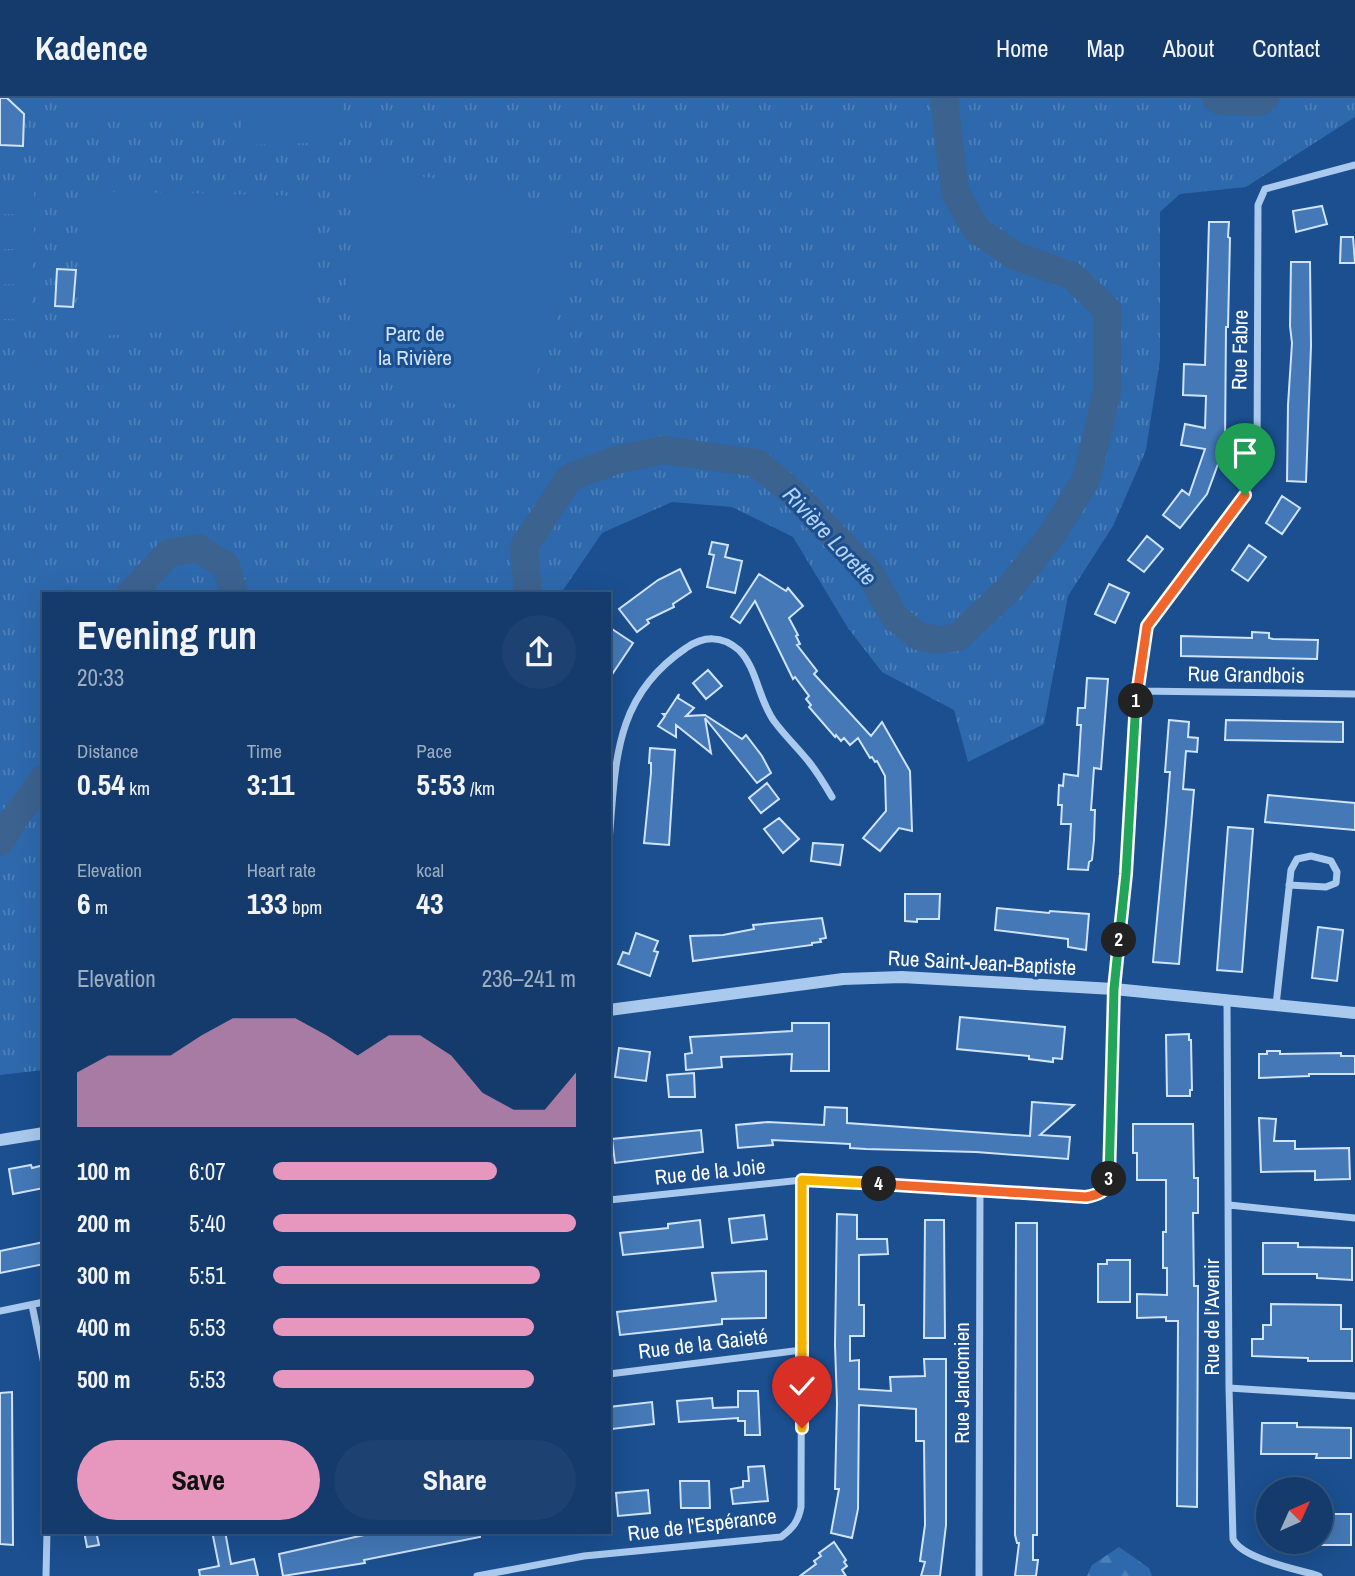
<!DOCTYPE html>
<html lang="en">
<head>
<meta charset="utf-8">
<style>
  :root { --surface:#143b6b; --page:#1d4271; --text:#f1f3f6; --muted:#9dadc1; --line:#33557e; --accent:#e797bd }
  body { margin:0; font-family:"Archivo Narrow",sans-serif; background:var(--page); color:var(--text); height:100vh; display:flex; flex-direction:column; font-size:26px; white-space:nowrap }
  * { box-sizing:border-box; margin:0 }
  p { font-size:23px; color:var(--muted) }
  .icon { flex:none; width:38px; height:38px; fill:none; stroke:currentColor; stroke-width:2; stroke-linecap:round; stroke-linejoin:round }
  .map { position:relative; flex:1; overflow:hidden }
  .drawer { position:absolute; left:42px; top:494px; width:569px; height:942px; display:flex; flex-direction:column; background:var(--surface); border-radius:0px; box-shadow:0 7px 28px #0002,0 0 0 2px var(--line) }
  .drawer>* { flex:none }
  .needle { width:46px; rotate:45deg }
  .controls { position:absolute; left:1256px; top:1379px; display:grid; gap:14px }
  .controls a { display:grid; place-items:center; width:77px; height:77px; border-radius:50%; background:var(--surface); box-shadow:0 7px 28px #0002,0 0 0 2px var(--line); font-size:35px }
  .pin { position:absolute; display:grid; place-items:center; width:60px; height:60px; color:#fff; margin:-72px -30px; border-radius:50% 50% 50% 0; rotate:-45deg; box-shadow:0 0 7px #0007 }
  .pin .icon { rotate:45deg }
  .km { position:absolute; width:35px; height:35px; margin:-18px; border-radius:50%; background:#222; color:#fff; font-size:19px; line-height:35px; text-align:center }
  .round { display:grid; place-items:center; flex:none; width:74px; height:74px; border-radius:37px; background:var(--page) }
  .head { display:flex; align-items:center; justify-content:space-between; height:119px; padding:0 35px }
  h1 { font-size:38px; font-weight:700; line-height:52px }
  .metrics { display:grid; grid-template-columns:repeat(3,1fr); gap:10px; height:119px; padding:7px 35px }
  .metrics div { display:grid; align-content:center }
  .metrics b { font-size:30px; font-weight:700 }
  .metrics small { font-size:19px; font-weight:400 }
  .metrics p { font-size:19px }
  .chart { height:196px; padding:14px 35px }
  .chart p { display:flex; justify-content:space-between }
  .chart svg { width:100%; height:126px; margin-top:7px; fill:var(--accent); opacity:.7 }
  .cta { display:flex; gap:14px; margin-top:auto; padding:14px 35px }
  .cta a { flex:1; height:80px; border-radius:42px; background:var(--accent); color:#111; font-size:28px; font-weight:700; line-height:80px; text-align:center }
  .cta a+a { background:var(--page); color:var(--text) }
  ul { padding:0 35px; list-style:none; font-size:23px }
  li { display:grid; grid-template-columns:112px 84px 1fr; align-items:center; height:52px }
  li i { height:18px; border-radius:9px; background:var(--accent) }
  header { display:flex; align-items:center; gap:42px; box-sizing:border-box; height:98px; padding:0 35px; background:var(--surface); border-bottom:2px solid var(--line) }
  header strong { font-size:33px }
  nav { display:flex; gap:38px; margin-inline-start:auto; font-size:24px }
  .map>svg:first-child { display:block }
</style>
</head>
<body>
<header>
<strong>Kadence</strong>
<nav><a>Home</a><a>Map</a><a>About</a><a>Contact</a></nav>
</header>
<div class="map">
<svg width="1355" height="1478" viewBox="0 0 1355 1478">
  <defs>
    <pattern id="forest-firs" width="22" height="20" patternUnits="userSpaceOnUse" patternTransform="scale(1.75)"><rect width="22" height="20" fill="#2e69ad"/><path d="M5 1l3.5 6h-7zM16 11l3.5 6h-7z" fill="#4d80b9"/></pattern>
    <pattern id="park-tufts" width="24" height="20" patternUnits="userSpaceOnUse" patternTransform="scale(1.75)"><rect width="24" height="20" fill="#2e69ad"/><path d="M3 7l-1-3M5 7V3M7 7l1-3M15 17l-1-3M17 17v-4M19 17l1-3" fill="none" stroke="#4d80b9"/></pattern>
  </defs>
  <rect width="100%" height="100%" fill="#1b4f8f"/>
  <path fill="url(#forest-firs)" d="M1119 1449 1149 1470 1152 1478H1087L1092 1467Z"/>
  <path fill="url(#park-tufts)" d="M0 0H1355V19L1246 89 1180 96 1160 114V262L1146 352 1113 428 1068 498 1044 626 968 664 954 612 882 574 848 530 793 439 732 409 672 404 602 435 561 495H44V972L0 977Z"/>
  <path fill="#2e69ad" d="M67 0H236L230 22 67 24Z
    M244 0H342V44L246 47C241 31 240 17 244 0Z
    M363 69 468 86 567 110 573 122 562 205 522 317 436 303 394 278 356 244 345 198Z
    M0 89 34 90V116H0Z
    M86 93 316 98 311 225 82 239Z
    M0 125H34L33 151H0Z
    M0 160H33V187L0 186Z
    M0 194 33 195 32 221H0Z
    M0 258H39V285H0Z"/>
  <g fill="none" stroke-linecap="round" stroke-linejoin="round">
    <path stroke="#3c6290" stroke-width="28" d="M1216 0 1221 3 1260 4 1265 0
      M131 495 169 455 198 450 226 468 234 495
      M528 495 524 449 569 380 616 362 663 352 757 365 794 396 870 476 894 518 918 538 938 542 958 539 1009 491 1051 438 1086 382 1107 294V211L1072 178 1013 157 976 131 955 94 944 0
      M0 744 12 724 44 680"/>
  </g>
  <path fill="#4478b7" stroke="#cfe3fa" stroke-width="2" d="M0 0H7L24 16 23 48 0 47Z
    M1322 108 1327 126 1296 134 1293 113Z
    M1209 124H1229L1228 139 1230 140 1228 229H1226L1225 347 1207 396 1180 430 1163 417 1182 392 1189 397 1205 351 1181 347 1185 326 1205 330 1206 298 1183 297 1184 266 1205 267Z
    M1341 139H1353L1355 165H1340Z
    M1291 164H1310L1311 248 1306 384 1287 383 1288 307 1292 245 1290 228Z
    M57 171 76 172 73 209 55 208Z
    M1282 398 1300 410 1282 436 1266 425Z
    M1147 438 1163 451 1144 474 1128 462Z
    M712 444 728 447 725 459 742 463 735 495 707 489 714 457 709 456Z
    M1249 447 1266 459 1248 483 1232 472Z
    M680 471 691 494 673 506 674 509 647 522 649 525 637 534 619 511 658 482Z
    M759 476 786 493 788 490 803 508 789 520 798 537 796 538 800 546 797 547 817 573 814 576 871 638 882 624 910 673 912 733 899 730 880 753 863 740 886 713 885 678 877 663 875 664 872 659 870 660 858 640 850 647 844 640 841 643 836 637 835 639 809 609 811 607 806 601 809 598 795 579 793 581 755 503 740 525 731 519Z
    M1109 486 1129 495 1115 525 1095 516Z
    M609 529 633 545 609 581Z
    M1252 534 1269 535V540L1273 541 1318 542 1317 561 1181 558V538L1252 540Z
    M708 572 722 588 706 601 693 585Z
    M1087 580 1108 581 1101 671 1094 670 1091 712H1095L1094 742 1092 762 1089 764 1088 772 1068 771 1071 726H1061L1062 707H1058L1059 687 1063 688 1064 676 1078 678 1081 627H1077L1078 610H1085Z
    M679 596 678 600 694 610 686 618 705 617 742 641 746 637 762 658 771 675 757 685 705 620 711 655 676 627V639L658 628 665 618 663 616H666Z
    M1169 622 1189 624 1188 639 1198 640 1197 654 1186 653 1183 691 1194 692 1179 866 1153 864 1166 725 1170 674H1165Z
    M1226 622 1343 624V644L1225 642Z
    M650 650 675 652 669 747 644 745 651 675V665H649Z
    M767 685 779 701 761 715 749 700Z
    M1268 697 1355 705V732L1265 724Z
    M779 720 799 741 783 755 764 731Z
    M1228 729 1253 731 1242 874 1217 872Z
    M813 745 843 747 840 767 811 763Z
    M905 796H940L939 821H917V824L905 823Z
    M997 810 1049 815 1050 813 1089 816 1086 852 1068 849V841L995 832Z
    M822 820 826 840 820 841 821 844 812 845V847L693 863 690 838 723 837 754 831 753 827Z
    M1318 829 1343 832 1337 883 1312 880Z
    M636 835 658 843 654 853 658 854 650 878 618 866 623 854 629 856Z
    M960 919 1065 929 1062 961 1053 960V964L1029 961V958L957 951Z
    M792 925H829V973H791L792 956 721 959 722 969 686 972 685 956 692 955 690 939 792 933Z
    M1189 936V942H1191L1192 992H1190V998H1167L1166 937Z
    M619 950 650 954 646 983 615 979Z
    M1267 953H1280V956L1341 955V958H1355V976H1309V978L1259 980V956H1267Z
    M694 975 695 999H669L667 977Z
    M1032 1004 1074 1007 1040 1037 1070 1039 1068 1061 976 1054 866 1051 850 1050V1046L772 1042 773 1047 738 1050 736 1027 768 1024 824 1027 825 1009 847 1010V1025L1030 1038Z
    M1259 1020 1276 1021 1274 1043H1295V1051L1349 1050 1350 1081 1315 1082V1073L1261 1074Z
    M1133 1026H1193L1194 1080H1198V1115H1193L1194 1188H1198L1197 1409 1177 1408 1178 1223H1166V1219L1137 1220V1196L1167 1197V1170H1163V1134H1166V1082H1137V1055H1133Z
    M701 1032 703 1054 615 1065 612 1041Z
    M31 1067 32 1070 44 1067V1090L13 1096 9 1071Z
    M837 1116 857 1117V1141H887L888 1156 859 1157V1207H864V1238H850V1263L859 1262V1291L891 1293 890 1279 925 1278 924 1261H946V1427L940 1478H921L925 1464 920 1463 925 1427 924 1343H916V1311L859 1307 858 1411 852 1440 831 1435 839 1391H835L837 1305 835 1247Z
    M764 1117 767 1141 732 1145 729 1121Z
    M700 1122 703 1149 623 1157 620 1135 668 1130V1126Z
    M925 1122H944L945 1240H924Z
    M1016 1125H1037V1437H1033V1462H1038L1036 1478H1015L1019 1445H1017L1015 1437Z
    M44 1144V1166L0 1175V1153Z
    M1263 1145H1298V1149L1352 1150V1182L1317 1180V1176H1263Z
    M1107 1162H1130V1204H1098V1166H1107Z
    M766 1173V1220L722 1221V1226L620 1237 617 1214 716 1203 712 1175Z
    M1271 1206 1341 1207V1231H1352V1263H1308V1260L1252 1258V1241H1263V1227H1271Z
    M738 1293H758L760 1337H745V1323H738V1320L679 1324 677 1303 712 1300 713 1310 738 1309Z
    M12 1294 13 1447 0 1446V1295Z
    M652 1304 654 1326 612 1331 609 1309Z
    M1262 1325H1297V1329L1351 1330V1360H1316L1317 1356H1261Z
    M764 1368 768 1403 733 1406 731 1391 743 1389V1383H749L748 1369Z
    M680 1383H709L710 1410H681Z
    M648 1392 650 1415 618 1418 616 1395Z
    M1321 1416H1351V1447H1321Z
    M84 1433H96L99 1447 87 1449Z
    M212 1433H225L231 1466 254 1461 258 1478H200L199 1472 219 1468Z
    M382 1433H480V1439L364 1462 365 1465 283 1478 279 1456Z
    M834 1444 846 1462 844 1464 847 1468 842 1472 846 1478H800L816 1466 814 1463 821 1458 819 1455Z"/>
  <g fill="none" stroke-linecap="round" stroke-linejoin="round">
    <path stroke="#a9c9ee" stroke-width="7" d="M1137 593 1355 596
      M609 743C616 665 613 599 686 550 703 538 722 537 739 552 757 570 759 603 774 623 785 638 798 650 809 664 818 675 825 687 832 699
      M1227 902 1229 1290 1233 1441C1242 1461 1297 1471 1319 1478
      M1276 907 1291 772 1297 761 1311 758 1331 763 1337 774 1336 785 1326 789 1289 787
      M609 1102 802 1082 1086 1099C1102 1096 1107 1090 1111 1074L1114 891 1126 776 1137 593 1147 528 1254 382 1257 364 1258 107 1265 91 1355 67
      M1229 1107 1355 1120
      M32 1207 44 1266
      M0 1213 44 1204
      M609 1276 802 1252
      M1229 1290 1355 1298
      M46 1478 47 1433
      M477 1478 584 1458 781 1439C793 1430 798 1424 801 1409L802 1082
      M979 1478 980 1092"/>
    <path stroke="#a9c9ee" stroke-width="12" d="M609 912 843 881 902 879 1114 891 1355 915
      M0 1042 44 1035"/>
  </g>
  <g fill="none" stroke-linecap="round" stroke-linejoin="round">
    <g stroke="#fff" stroke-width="14">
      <path id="split-1" d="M1136 603 1147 528 1245 397"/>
    </g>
    <g stroke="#fff" stroke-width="14">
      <path id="split-2" d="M1119 842 1126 776 1136 603"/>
    </g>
    <g stroke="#fff" stroke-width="14">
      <path id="split-3" d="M1109 1081 1114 891 1119 842"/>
    </g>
    <g stroke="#fff" stroke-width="14">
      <path id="split-4" d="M879 1086 1086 1099C1097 1097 1107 1094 1109 1081"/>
    </g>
    <g stroke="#fff" stroke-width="14">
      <path id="split-5" d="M802 1245V1082L879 1086"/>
    </g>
    <g stroke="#fff" stroke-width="14">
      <path id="split-6" d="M802 1330V1245"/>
    </g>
    <use href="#split-1" stroke="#f0652b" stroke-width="9"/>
    <use href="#split-2" stroke="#22a559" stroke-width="9"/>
    <use href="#split-3" stroke="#22a559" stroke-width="9"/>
    <use href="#split-4" stroke="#f0652b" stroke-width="9"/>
    <use href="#split-5" stroke="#f5b400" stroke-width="9"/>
    <use href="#split-6" stroke="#f5b400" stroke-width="9"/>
  </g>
  <g text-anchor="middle" stroke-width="6" stroke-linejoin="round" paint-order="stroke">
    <g font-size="21" fill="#cfe3fa" stroke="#1b4f8f">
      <text x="415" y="243">Parc de<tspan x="415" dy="24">la Rivière</tspan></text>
    </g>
    <g font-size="21" fill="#fff" stroke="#1b4f8f">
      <text transform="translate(1240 252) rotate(-89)" y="7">Rue Fabre</text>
      <text transform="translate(1246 577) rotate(1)" y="7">Rue Grandbois</text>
      <text transform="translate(982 865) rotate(3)" y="7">Rue Saint-Jean-Baptiste</text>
      <text transform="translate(710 1074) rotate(-6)" y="7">Rue de la Joie</text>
      <text transform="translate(1212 1219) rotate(-90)" y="7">Rue de l'Avenir</text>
      <text transform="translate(703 1246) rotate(-7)" y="7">Rue de la Gaieté</text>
      <text transform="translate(962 1285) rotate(-90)" y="7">Rue Jandomien</text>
      <text transform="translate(702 1427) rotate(-7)" y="7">Rue de l'Espérance</text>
    </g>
    <g font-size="23" font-style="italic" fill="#b5d3f5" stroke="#1b4f8f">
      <text transform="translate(830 438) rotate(47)" y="8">Rivière Lorette</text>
    </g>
  </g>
</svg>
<div class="controls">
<a><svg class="needle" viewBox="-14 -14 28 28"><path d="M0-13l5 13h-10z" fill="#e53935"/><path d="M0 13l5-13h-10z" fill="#9dadc1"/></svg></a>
</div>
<div class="pin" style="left:1245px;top:397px;background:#1e9e55"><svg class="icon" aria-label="arrive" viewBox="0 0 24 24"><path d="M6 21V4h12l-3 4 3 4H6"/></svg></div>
<div class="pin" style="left:802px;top:1330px;background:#d93025"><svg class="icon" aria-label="check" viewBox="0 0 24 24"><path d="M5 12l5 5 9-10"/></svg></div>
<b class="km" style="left:1136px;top:603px">1</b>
<b class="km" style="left:1119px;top:842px">2</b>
<b class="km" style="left:1109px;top:1081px">3</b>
<b class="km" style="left:879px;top:1086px">4</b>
<section class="drawer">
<div class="head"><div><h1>Evening run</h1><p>20:33</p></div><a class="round"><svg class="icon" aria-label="share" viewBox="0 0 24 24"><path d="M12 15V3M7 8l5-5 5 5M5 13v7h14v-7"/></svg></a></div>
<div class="metrics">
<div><p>Distance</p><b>0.54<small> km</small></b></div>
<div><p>Time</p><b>3:11</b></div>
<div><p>Pace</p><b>5:53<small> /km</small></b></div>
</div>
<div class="metrics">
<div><p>Elevation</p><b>6<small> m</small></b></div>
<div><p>Heart rate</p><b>133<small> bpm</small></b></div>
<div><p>kcal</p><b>43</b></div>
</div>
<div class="chart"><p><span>Elevation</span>236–241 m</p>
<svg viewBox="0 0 160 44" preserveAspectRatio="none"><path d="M0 44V25L10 19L20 19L30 19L40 12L50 6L60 6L70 6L80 12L90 19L100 12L110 12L120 19L130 32L140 38L150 38L160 25V44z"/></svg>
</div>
<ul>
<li><b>100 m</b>6:07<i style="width:74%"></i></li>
<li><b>200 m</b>5:40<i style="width:100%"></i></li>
<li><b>300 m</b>5:51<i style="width:88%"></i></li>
<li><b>400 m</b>5:53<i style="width:86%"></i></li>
<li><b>500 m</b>5:53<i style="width:86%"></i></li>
</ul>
<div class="cta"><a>Save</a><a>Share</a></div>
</section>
</div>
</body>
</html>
